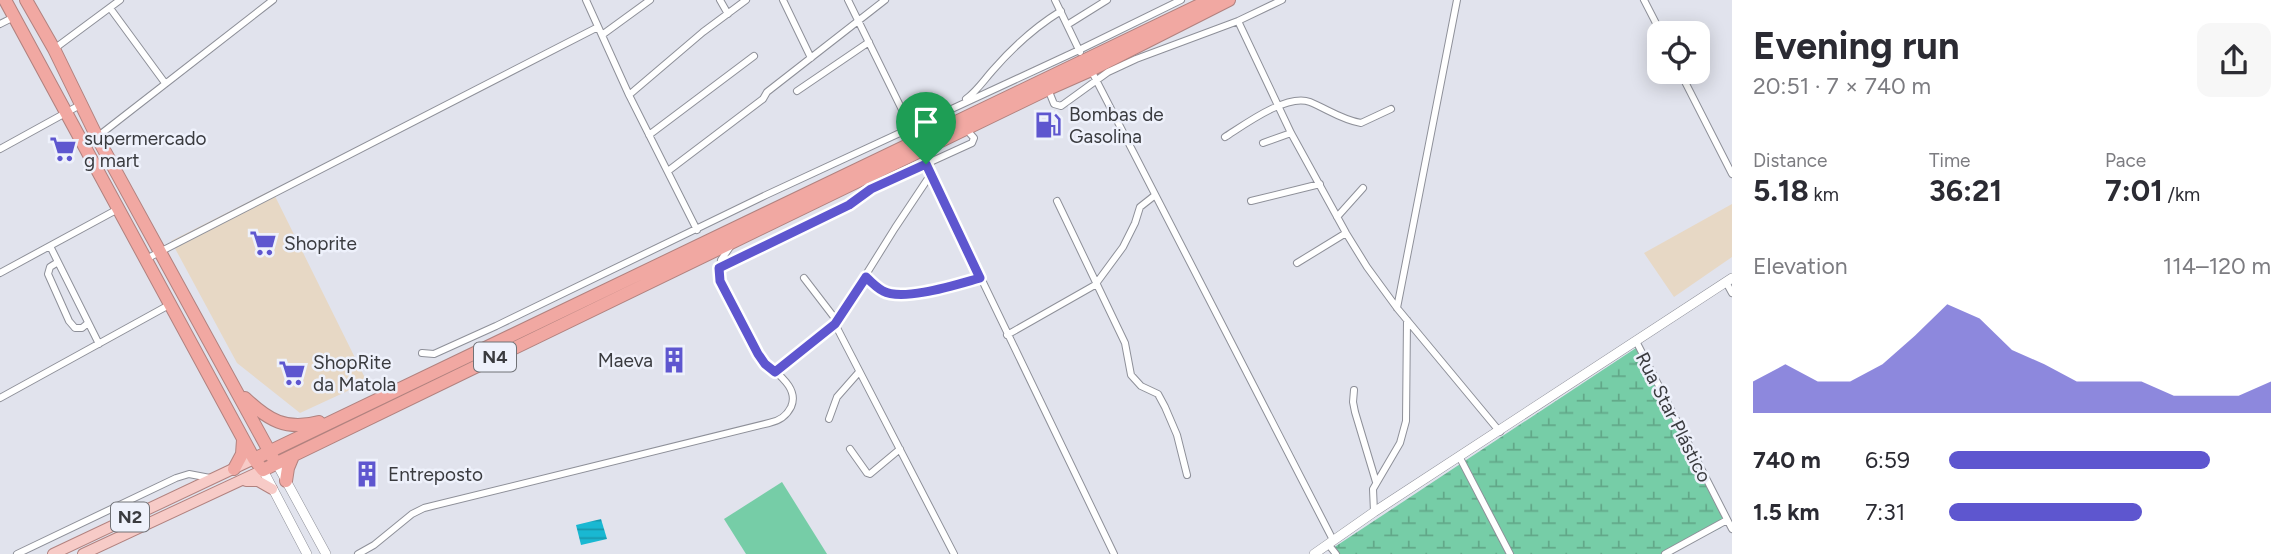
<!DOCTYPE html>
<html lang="en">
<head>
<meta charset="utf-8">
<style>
  :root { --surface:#fff; --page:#f7f7f7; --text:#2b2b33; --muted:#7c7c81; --accent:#5e56cf }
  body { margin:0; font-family:Figtree,sans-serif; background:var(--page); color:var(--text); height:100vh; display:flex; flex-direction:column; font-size:26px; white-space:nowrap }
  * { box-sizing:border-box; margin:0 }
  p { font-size:23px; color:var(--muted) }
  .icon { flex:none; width:38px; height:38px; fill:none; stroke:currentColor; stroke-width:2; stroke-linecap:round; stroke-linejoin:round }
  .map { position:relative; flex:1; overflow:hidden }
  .side { display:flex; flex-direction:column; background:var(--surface); width:560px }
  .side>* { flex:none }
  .controls { position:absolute; left:1647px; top:21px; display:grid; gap:14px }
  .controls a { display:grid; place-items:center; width:63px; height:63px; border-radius:14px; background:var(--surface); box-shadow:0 4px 18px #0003; font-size:35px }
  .pin { position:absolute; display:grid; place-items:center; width:60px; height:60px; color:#fff; margin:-72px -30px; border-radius:50% 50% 50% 0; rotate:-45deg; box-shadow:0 0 7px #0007 }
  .pin .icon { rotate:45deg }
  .round { display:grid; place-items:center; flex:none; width:74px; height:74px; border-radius:14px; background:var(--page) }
  .head { display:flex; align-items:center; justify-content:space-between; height:119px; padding:0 21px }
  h1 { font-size:38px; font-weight:700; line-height:52px }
  .stats { display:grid; grid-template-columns:repeat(3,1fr); gap:10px; height:119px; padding:7px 21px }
  .stats div { display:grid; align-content:center }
  .stats b { font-size:30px; font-weight:700 }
  .stats small { font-size:19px; font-weight:400 }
  .stats p { font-size:19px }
  .chart { height:196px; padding:14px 21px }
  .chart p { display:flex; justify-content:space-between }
  .chart svg { width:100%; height:126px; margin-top:7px; fill:var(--accent); opacity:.7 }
  ul { padding:0 21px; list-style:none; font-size:23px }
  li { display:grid; grid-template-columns:112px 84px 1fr; align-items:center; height:52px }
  li i { height:18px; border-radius:9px; background:var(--accent) }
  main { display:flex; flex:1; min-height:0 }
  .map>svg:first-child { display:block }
</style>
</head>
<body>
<main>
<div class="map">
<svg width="1732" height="554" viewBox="0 0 1732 554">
  <defs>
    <pattern id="wetland-marsh" width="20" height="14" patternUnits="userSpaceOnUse" patternTransform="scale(1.75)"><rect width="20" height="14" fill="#76cda7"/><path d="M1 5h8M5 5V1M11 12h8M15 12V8" fill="none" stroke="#62a889"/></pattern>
    <pattern id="water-rules" width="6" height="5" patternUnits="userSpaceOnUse" patternTransform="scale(1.75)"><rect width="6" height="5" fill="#19b8d2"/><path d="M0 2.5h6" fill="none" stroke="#1797ac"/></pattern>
  </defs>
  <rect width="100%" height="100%" fill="#e1e3ed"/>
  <path fill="#e7d8c5" d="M272 190 367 382 300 413 237 363 171 241Z
    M1732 204V257L1674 297 1644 253Z"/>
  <path fill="url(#wetland-marsh)" d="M1636 348 1728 514 1721 528 1666 554H1337L1333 548Z"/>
  <path fill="#76cda7" d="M782 482 827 554H746L724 519Z"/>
  <path fill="url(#water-rules)" d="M601 519 607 539 581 545 576 525Z"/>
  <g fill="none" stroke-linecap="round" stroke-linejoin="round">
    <g stroke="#8e9099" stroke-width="8">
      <path id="street" d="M586 0 629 95 697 230
        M720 0 728 14
        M783 0 811 58
        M848 0 911 128
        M1055 0 1080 52
        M1644 0 1661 33
        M110 8 165 83
        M1238 21 1291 133 1346 233 1367 267 1397 308 1500 432
        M0 24 14 17
        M1067 25 1107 0
        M602 35 650 0
        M54 49 120 0
        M1091 70 1333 540
        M1680 72 1732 174
        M1048 89 1054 104 1061 106 1108 72 1136 59 1238 21 1282 0
        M797 91 869 42
        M629 95 703 32 746 0
        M966 99C977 91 984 80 993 70 1013 47 1035 27 1061 11
        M649 135 754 56
        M1225 137C1244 125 1287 93 1310 102 1327 109 1342 120 1361 123L1391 109
        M1263 143 1291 133
        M82 145 97 137 273 0
        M0 149 80 105
        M926 164 1114 554
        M668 171 763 99 767 92 885 0
        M1057 201 1125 343 1131 375 1141 386 1158 394 1165 407 1177 435 1187 475
        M1251 201 1320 184
        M1337 217 1363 188
        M50 246 99 344
        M146 259 598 27
        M58 262 50 267 48 274 69 321 75 328H82L88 323
        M1297 263 1346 233
        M719 268 849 205 871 189 972 143 974 138 966 129
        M0 273 118 209
        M866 277C871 282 877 288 883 291 903 302 958 284 980 278
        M804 278 837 321
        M1726 282 1732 293
        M1397 308 1457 0
        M835 324 954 554
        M1007 335 1095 285 1123 247 1135 223 1140 207 1154 196
        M1636 341 1732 529
        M422 353 434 354 496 326 766 195 1079 50 1181 0
        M775 372 837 321 895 228 931 174
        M1354 390 1353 402 1355 412 1376 482
        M0 398 169 305
        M829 419 837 397 859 372
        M850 449 867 473 870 474 900 449
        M1460 458 1510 554
        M1374 512 1373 489 1400 443 1406 421 1407 320
        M1328 544 1336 554
        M17 554 176 478 189 474 210 478
        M358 554 374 545 412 514 424 508 769 423C779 421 786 417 791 407 801 385 769 369 758 354L719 275 721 260 730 247
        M1665 554 1727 520"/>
    </g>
    <g stroke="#8e9099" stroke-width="10">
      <path id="secondary" d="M277 464 326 554
        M263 470 307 554
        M1314 554 1374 512 1732 278"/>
    </g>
    <g stroke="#b1827f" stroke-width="12">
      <path id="primary" d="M246 481H258L272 489
        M53 554 254 459
        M83 554 263 470"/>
    </g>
    <g stroke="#b1827f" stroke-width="14">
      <path id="highway" d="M5 0 254 459 263 470 1048 89 1091 70 1229 0
        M26 0 54 49 97 137 273 458
        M245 398C268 420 286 431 319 422
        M254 459 1210 0
        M234 469 242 454 243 440
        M286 481 288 468 293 456"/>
    </g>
    <use href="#street" stroke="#fff" stroke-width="6"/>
    <use href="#secondary" stroke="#fff" stroke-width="9"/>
    <use href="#primary" stroke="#f7cbc7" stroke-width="10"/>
    <use href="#highway" stroke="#f1a8a2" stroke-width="12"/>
  </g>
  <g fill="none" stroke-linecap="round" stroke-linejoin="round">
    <g stroke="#fff" stroke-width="14">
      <path id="route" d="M926 164 980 278C958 284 903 302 883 291 877 288 871 282 866 277L835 324 775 372 765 364 758 354 720 281 719 268 849 205 871 189Z"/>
    </g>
    <use href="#route" stroke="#5e56cf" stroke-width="9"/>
  </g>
  <defs>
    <g id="fuel-bare" transform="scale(2.1)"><path d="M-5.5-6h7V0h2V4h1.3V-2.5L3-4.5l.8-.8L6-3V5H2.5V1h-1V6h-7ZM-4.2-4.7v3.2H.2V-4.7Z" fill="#5e56cf" stroke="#eef1fb" stroke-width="2.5" paint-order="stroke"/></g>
    <g id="supermarket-bare" transform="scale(2.1)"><path d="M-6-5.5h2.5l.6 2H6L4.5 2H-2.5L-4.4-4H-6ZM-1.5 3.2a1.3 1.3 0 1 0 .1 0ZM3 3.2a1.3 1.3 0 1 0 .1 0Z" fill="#5e56cf" stroke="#eef1fb" stroke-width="2.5" paint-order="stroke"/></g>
    <g id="building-bare" transform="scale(2.1)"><path d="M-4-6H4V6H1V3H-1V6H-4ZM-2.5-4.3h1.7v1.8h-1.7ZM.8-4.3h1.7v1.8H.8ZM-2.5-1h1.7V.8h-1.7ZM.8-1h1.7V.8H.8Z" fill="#5e56cf" stroke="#eef1fb" stroke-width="2.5" paint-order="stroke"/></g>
  </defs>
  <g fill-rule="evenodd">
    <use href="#fuel-bare" x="1048" y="125"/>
    <use href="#supermarket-bare" x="63" y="149"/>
    <use href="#supermarket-bare" x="263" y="243"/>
    <use href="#building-bare" x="674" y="360"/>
    <use href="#supermarket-bare" x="292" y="373"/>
    <use href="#building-bare" x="367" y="474"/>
  </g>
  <g text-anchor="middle" stroke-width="5" stroke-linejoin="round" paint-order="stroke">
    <g fill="#eef1fb" stroke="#707277" stroke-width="2">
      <rect x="474" y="342.5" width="42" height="29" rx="5"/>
      <rect x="111" y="502.5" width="38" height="29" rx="5"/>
    </g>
    <g font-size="18" font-weight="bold" fill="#3a3b3f">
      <text x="495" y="363">N4</text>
      <text x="130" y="523">N2</text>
    </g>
    <g font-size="19" fill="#3a3b3f" stroke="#eef1fb" text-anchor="start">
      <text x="1069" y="121">Bombas de<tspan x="1069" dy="22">Gasolina</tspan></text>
      <text x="84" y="145">supermercado<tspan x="84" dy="22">g mart</tspan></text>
      <text x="284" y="250">Shoprite</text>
      <text x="653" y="367" text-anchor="end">Maeva</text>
      <text x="313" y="369">ShopRite<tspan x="313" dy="22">da Matola</tspan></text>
      <text x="388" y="481">Entreposto</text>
    </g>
    <g font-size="19" fill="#3a3b3f" stroke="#eef1fb">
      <text transform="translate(1674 417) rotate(63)" y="7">Rua Star Plástico</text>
    </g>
  </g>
</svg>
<div class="controls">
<a><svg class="icon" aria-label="locate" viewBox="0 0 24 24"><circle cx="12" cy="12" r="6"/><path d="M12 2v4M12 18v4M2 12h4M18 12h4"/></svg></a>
</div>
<div class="pin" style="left:926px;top:164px;background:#1e9e55"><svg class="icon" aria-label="arrive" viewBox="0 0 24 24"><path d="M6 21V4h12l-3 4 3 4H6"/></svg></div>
</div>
<section class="side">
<div class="head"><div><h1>Evening run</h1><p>20:51 · 7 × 740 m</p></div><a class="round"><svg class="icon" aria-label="share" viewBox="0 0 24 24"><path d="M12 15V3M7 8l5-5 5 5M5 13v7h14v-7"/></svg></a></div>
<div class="stats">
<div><p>Distance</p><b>5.18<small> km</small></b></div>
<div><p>Time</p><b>36:21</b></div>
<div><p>Pace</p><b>7:01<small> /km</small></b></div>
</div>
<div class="chart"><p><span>Elevation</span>114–120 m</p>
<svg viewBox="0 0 160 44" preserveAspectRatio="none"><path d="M0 44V33L10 27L20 33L30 33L40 27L50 17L60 6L70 11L80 22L90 27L100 33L110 33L120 33L130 38L140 38L150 38L160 33V44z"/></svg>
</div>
<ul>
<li><b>740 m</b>6:59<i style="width:81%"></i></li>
<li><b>1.5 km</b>7:31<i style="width:60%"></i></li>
</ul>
</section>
</main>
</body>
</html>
